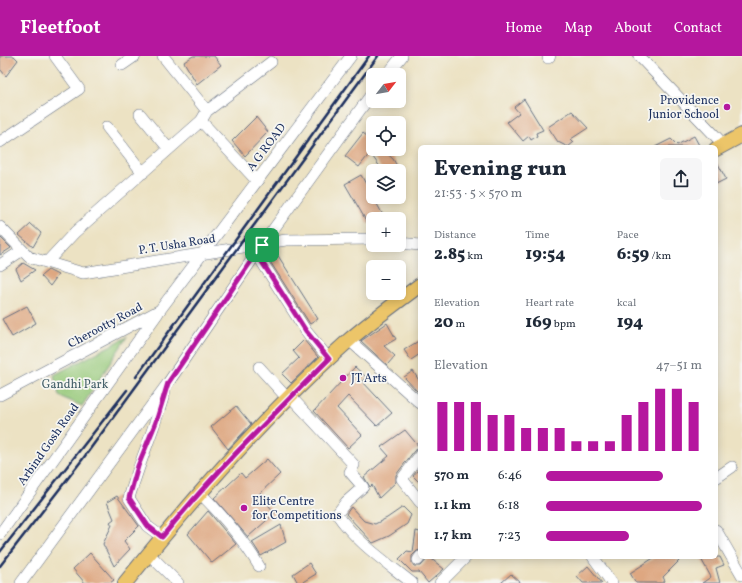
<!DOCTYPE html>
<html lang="en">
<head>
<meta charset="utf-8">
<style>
  :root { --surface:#fff; --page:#f6f6f7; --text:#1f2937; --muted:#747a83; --accent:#b5179e }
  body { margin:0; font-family:Vollkorn,serif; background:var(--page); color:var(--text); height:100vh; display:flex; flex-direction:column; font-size:15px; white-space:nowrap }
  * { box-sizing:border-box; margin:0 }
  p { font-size:13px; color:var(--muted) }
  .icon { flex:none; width:22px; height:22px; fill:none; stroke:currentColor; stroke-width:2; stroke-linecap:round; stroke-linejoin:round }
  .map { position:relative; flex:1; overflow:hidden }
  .side { position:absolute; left:418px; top:89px; width:300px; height:414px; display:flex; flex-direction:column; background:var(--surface); border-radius:6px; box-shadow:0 2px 10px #0003 }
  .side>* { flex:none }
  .needle { width:26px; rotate:59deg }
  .controls { position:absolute; left:366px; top:12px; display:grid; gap:8px }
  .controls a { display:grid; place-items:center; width:40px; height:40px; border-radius:6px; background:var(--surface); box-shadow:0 2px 10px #0003; font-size:20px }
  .pin { position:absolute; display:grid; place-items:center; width:34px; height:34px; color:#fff; margin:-17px; border-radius:8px; box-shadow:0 2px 6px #0006 }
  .round { display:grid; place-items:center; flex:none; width:42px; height:42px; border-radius:6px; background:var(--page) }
  .overview { display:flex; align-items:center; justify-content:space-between; height:68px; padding:0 16px }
  h1 { font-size:22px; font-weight:800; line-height:30px }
  .stats { display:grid; grid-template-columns:repeat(3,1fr); gap:6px; height:68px; padding:4px 16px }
  .stats div { display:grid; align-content:center }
  .stats b { font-size:17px; font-weight:800 }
  .stats small { font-size:11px; font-weight:400 }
  .stats p { font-size:11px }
  .chart { height:112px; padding:8px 16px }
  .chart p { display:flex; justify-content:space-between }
  .chart svg { width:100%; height:72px; margin-top:4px; stroke:var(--accent); stroke-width:6 }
  ul { padding:0 16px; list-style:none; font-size:13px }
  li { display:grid; grid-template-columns:64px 48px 1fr; align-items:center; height:30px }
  li i { height:10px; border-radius:5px; background:var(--accent) }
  header { display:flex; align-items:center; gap:24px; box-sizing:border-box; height:56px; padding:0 20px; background:var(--accent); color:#fff }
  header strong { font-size:19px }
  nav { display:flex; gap:22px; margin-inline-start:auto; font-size:14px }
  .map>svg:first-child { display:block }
</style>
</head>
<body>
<header>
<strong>Fleetfoot</strong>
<nav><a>Home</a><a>Map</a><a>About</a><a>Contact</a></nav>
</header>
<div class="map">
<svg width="742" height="527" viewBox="0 0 742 527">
  <rect width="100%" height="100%" fill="#f6f6f2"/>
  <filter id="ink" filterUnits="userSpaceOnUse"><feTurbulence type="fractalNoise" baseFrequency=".025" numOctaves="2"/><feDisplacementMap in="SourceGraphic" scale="8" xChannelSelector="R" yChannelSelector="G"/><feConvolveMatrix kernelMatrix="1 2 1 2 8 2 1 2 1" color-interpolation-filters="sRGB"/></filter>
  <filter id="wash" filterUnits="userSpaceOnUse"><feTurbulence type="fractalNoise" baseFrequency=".012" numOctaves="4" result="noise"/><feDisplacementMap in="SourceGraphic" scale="16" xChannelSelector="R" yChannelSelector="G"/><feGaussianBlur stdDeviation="0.9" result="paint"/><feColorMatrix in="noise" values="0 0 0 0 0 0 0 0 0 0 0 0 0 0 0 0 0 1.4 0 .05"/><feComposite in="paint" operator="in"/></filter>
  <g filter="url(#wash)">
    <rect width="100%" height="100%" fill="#ece2c3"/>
    <path fill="#97c979" stroke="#597c6c" d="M127 281 82 350 59 340 54 319Z"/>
    <g id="blocks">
      <path fill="#dea781" d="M0 0H14L18 4 6 20 0 13Z
        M193 0H214L221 9 197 28 184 6Z
        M524 43 543 74 536 77 537 80 531 84 529 80 523 85 507 66 519 57 514 51Z
        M572 55 588 72 571 83 574 86 568 91 558 86 548 71Z
        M256 61 268 76 245 100 232 85Z
        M363 77 373 85V93H382L393 103 400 115H383L370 97 359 111 345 100Z
        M694 80 700 91H655L671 83 677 89Z
        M716 104 726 123 716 128Z
        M361 119 383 159 373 163 368 168 345 128Z
        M31 168 41 177 33 191 19 179Z
        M0 181 11 192 0 199Z
        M277 198 318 263 310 268 269 204Z
        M23 207 35 214 21 224 16 213Z
        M48 214 58 219 50 230 41 220Z
        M27 250 36 267 12 281 2 263Z
        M387 267 396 283 384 290 395 300 387 309 361 285Z
        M304 284 318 301 291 327 282 318 299 302 293 295Z
        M420 284V298L411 304 404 294Z
        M355 311 366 321 362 325 392 357 377 370 348 340 337 352 362 379 348 392 314 355Z
        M413 315 420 326V333L417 335 404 321Z
        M236 350 251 368 228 393 211 371Z
        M405 374 420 392 414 395 396 419V426L379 442 372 429 370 431 364 421 389 400 381 391Z
        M267 403 280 418 259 438 275 457 248 481 214 442 241 417 245 422Z
        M420 411V427L413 420Z
        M117 440 139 470 124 485 130 493 114 510 103 488 112 469 110 466 114 463 107 446Z
        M351 451 364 465 375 468 387 462 403 451 411 459 407 468 389 480 373 487 346 458Z
        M208 455 236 488 212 507 188 478Z
        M281 469 286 486 261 500 252 486Z
        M416 475 420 476V494L417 495 412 500V507L414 510H421L429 501 444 513 428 527 419 516H412L399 503 407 495 413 496Z
        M90 497 114 524 110 527H85L73 513Z
        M655 501H676L679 505 663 521 665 525 662 527H636L630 517Z
        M700 501H720L724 509 716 512 720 527H702L711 521Z
        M309 507 316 518 301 527H298L293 518Z
        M588 510 602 527H583L577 520Z
        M511 518 521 527H501Z"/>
    </g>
  </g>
  <g filter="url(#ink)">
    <use href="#blocks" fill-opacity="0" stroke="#646e81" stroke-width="1"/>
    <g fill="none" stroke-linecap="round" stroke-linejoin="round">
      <g stroke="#646e81" stroke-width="12">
        <path id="minor" d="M163 0 207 55
          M639 0 724 89
          M548 2 550 0
          M122 9 135 0
          M387 19 402 0
          M140 58 168 92
          M201 65 257 125
          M107 71 143 117
          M0 86 79 33 55 0
          M0 171 29 201 83 217 286 184 373 183
          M399 187 420 189
          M262 189V206L306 275 329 303
          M47 206 75 176 201 65 207 55 271 6
          M0 209 21 195
          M349 284 420 347
          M259 311 288 343
          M0 339 160 254 351 0
          M291 341 354 409 350 416 363 431 346 446 337 458C356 486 386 506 412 527
          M420 399 402 423 420 446
          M716 422 732 411
          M200 437C222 459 243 483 259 510
          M716 474 742 519
          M0 478 158 257
          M162 481 147 470 129 442C140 405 155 371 165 335
          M149 498 178 527
          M593 501 612 527
          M418 504 420 501
          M21 527 168 327 262 189 373 36
          M440 527 466 501"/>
      </g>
      <g stroke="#646e81" stroke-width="16">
        <path id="major" d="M716 93 742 79
          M125 527C193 443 268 356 348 285 371 265 396 247 420 229"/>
      </g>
      <use href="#minor" stroke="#fff" stroke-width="11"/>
      <use href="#major" stroke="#ecc569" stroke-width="14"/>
      <path stroke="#1b2f5e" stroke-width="2.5" d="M136 321 369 0
        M0 496 127 334
        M0 510 82 404 378 0"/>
    </g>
  </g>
  <g fill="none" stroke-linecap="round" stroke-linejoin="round" filter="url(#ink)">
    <g stroke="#fff" stroke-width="8">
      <path id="route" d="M262 189V206L306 275 329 303C272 360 213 418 162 481L148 470 129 442 138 410 156 366 168 327Z"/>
    </g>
    <use href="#route" stroke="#b5179e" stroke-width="5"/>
  </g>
  <g fill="#b5179e" stroke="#f6f6f2" stroke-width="1.5">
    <circle cx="727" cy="51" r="4"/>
    <circle cx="343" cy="322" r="4"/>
    <circle cx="244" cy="452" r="4"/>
  </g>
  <g text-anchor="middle" stroke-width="3.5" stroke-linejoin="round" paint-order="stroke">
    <g font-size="12" fill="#1b2f5e" stroke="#f6f6f2" text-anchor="start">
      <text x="719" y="48" text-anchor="end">Providence<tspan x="719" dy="14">Junior School</tspan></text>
      <text x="351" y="326">JT Arts</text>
      <text x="252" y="449">Elite Centre<tspan x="252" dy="14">for Competitions</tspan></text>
    </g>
    <g font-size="12" fill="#1b2f5e" stroke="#f6f6f2">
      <text transform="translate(266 91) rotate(-53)" y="4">A G ROAD</text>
      <text transform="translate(177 188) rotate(-9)" y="4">P. T. Usha Road</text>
      <text transform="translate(105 269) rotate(-28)" y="4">Cherootty Road</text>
      <text transform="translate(48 388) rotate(-55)" y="4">Arbind Gosh Road</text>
    </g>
    <g font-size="12" fill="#405d66" stroke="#f6f6f2">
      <text x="75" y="332">Gandhi Park</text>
    </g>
  </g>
</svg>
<div class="controls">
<a><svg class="needle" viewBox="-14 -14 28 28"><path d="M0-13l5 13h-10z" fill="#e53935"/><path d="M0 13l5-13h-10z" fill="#747a83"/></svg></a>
<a><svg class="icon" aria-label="locate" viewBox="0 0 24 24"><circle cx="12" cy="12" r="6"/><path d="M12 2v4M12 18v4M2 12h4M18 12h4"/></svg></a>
<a><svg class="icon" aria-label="layers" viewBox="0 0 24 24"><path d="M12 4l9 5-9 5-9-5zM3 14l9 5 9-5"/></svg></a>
<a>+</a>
<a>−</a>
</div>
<div class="pin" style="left:262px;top:189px;background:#1e9e55"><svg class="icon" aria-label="arrive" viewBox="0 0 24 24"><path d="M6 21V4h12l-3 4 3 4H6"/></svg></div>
<section class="side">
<div class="overview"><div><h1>Evening run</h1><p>21:53 · 5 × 570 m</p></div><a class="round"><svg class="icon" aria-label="share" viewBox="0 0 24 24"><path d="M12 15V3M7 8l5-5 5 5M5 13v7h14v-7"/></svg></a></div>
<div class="stats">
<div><p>Distance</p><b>2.85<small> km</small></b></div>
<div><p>Time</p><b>19:54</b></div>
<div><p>Pace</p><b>6:59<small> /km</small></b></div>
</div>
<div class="stats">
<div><p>Elevation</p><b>20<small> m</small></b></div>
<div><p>Heart rate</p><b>169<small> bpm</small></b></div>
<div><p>kcal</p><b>194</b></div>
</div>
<div class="chart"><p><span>Elevation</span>47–51 m</p>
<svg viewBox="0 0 160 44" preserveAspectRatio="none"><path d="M5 44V14M15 44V14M25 44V14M35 44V22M45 44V22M55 44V30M65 44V30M75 44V30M85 44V38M95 44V38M105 44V38M115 44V22M125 44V14M135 44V6M145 44V6M155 44V14"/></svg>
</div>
<ul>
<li><b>570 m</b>6:46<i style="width:75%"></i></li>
<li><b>1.1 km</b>6:18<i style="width:100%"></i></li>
<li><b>1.7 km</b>7:23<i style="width:53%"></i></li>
</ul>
</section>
</div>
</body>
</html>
